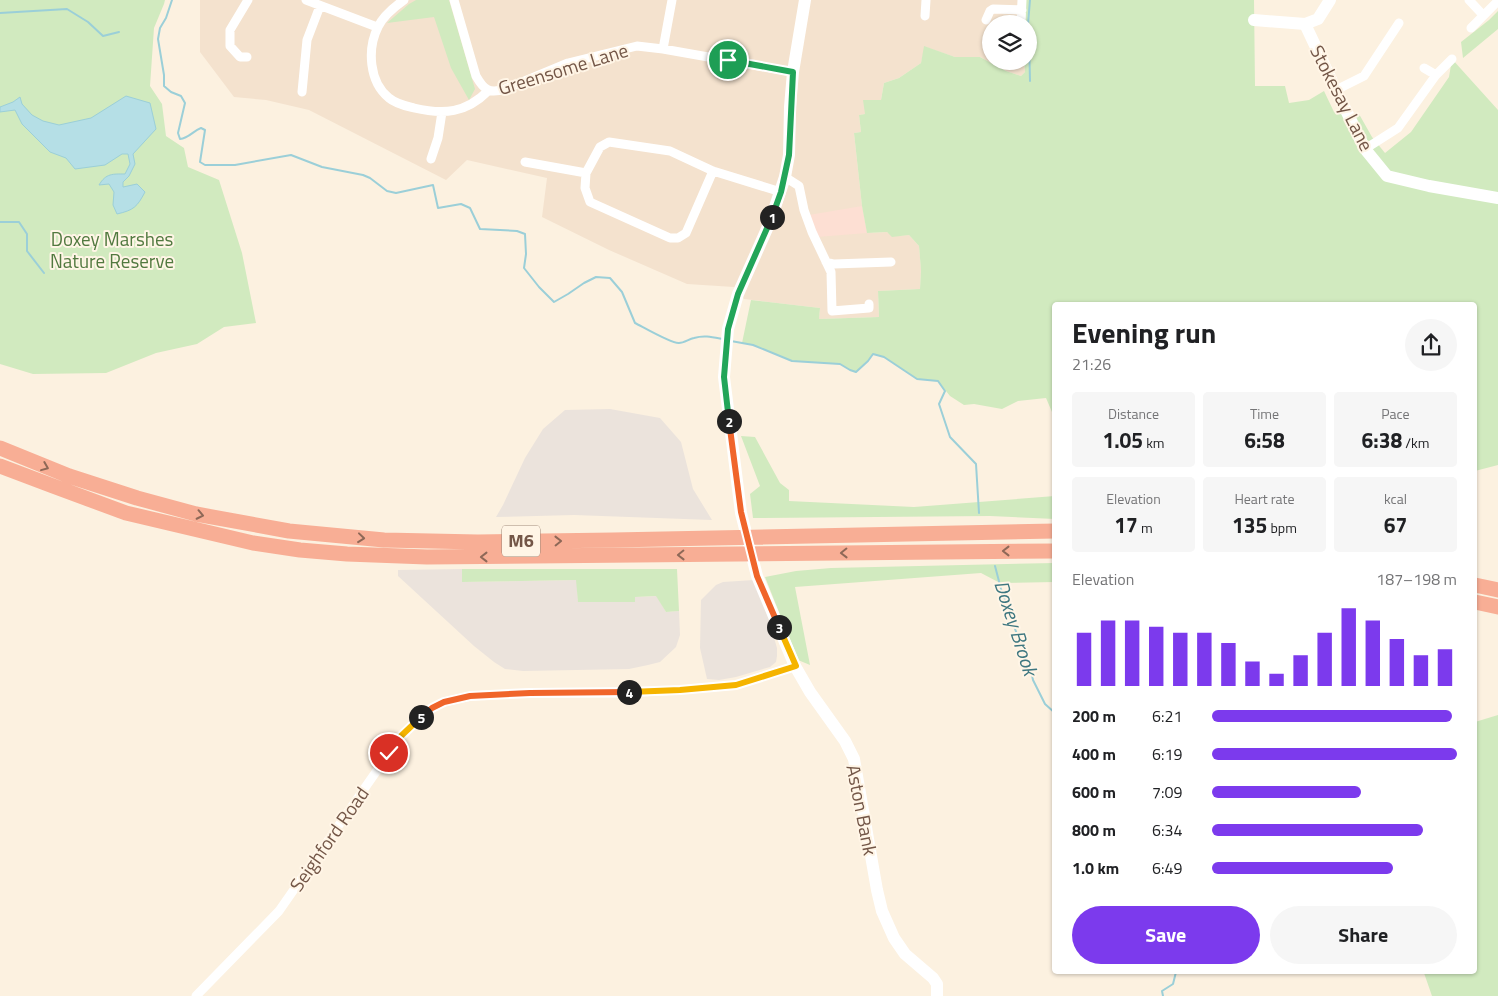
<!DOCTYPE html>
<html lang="en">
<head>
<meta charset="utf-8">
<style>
  :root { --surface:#fff; --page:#f6f6f6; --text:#202124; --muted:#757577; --accent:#7c3aed }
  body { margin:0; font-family:"Titillium Web",sans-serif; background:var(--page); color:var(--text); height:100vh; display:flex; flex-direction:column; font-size:19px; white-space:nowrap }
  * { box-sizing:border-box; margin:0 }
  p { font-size:16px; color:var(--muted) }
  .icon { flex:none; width:28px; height:28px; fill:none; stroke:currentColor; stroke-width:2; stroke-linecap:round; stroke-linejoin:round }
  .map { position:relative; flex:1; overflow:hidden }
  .details { position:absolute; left:1052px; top:302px; width:425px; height:672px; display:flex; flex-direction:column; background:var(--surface); border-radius:5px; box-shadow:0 1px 4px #0004 }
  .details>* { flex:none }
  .tools { position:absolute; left:982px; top:15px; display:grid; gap:10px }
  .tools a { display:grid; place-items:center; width:55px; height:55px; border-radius:50%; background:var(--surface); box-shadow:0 1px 4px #0004; font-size:25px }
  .pin { position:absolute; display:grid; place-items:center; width:42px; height:42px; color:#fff; margin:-21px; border:2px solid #fff; border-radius:50%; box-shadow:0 1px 5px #0007 }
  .km { position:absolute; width:25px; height:25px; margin:-12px; border-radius:50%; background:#222; color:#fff; font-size:14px; line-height:25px; text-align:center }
  .round { display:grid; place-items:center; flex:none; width:52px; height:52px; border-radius:26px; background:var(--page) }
  .head { display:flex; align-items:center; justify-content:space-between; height:85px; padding:0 20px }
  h1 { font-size:28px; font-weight:700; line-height:38px }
  .metrics { display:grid; grid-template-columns:repeat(3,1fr); gap:8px; height:85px; padding:5px 20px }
  .metrics div { display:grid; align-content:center; border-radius:5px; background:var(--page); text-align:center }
  .metrics b { font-size:21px; font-weight:700 }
  .metrics small { font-size:14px; font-weight:400 }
  .metrics p { font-size:14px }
  .chart { height:140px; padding:10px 20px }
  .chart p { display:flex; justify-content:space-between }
  .chart svg { width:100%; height:90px; margin-top:5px; stroke:var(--accent); stroke-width:6 }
  .primary-button { display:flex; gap:10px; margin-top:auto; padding:10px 20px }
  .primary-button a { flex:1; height:58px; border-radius:30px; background:var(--accent); color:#fff; font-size:20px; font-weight:700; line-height:58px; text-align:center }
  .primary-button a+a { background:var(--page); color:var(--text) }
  ul { padding:0 20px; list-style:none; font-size:16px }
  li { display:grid; grid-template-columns:80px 60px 1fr; align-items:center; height:38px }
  li i { height:12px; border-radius:6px; background:var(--accent) }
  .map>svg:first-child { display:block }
</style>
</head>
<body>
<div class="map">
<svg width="1498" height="996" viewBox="0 0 1498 996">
  <rect width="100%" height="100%" fill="#fcf1e0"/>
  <path fill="#f4e2ce" d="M200 0H1026L1025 24H991V61H1024L1025 72 1021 76 1006 71 980 57H955L925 47 921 63 899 78 884 83 881 100 865 114 859 115 861 132 854 133 862 206 867 233 887 232 892 236 909 235 919 246 921 269 920 289 878 291 879 317 819 319 820 308 744 299 734 287 687 284 609 250 542 217 547 178 467 160 446 180 309 110 266 100 234 97 200 52Z"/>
  <path fill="#fddfd3" d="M862 206 867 233 817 237 809 215Z"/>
  <path fill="#ebe3dc" d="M610 409 660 418 681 442 693 489 712 520 574 515 496 517 503 505 525 458 543 429 565 410Z
    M462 569 463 582 577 580 578 602H635V597L657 596 666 612 679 611 680 635 676 647 660 662 648 665 629 669 523 671 505 669 494 662 474 646 398 576V570Z
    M754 580 768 617 777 648V656L776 662 770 667 736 677 719 680 707 679 700 648 701 600 716 585 723 582Z"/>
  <path fill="#d1eabf" d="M0 0H165L164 4 154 28 150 86 162 104 166 136 184 148 188 167 219 180 242 253 256 323 224 327 197 344 156 353 106 373 33 374 0 364Z
    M416 0H449L475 89 469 100 451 68 434 17 387 23 409 4Z
    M1026 0H1254L1255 86H1285L1289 103 1309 100 1324 91 1334 112 1359 114 1372 137 1385 153 1411 132 1449 77 1452 59 1498 110V465L1475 471V305H1055V419L1046 398 1018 401 1002 409 974 404 964 405 950 396 938 381 917 379 884 357 874 354 856 372 850 370 840 364 792 361 753 345 742 343 751 300 820 308 819 319 879 317 878 291 920 289 921 270 919 246 909 235 892 237 887 232 867 233 862 206 854 133 861 132 859 115 865 114 863 100H881L884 83 899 78 921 63 924 46 955 57H980L1006 71 1021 76 1025 72 1024 61H1029V24H1025Z
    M1498 11V29L1463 58 1461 42 1489 20Z
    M741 436 755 437 780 483 789 490V501L914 507 1055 496V519L990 516 753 518 750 494 760 486Z
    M1055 563V582L1000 583 981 573 795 587 810 665 798 660 765 577 796 571 831 568Z
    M462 569H677L679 611 666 612 656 596 635 597V602H578L576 580 462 582Z
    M1498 715V996H1432L1424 973 1475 972V722Z"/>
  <path fill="#b5dfe6" stroke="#9bcfd8" d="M126 96 150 103 156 129 133 154 135 164 129 176 123 182V187L137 184 145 192C137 207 134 210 117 214L113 205 114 192 109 184 99 185C106 173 113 174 125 174L130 164 128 154H122L105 165 75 169 66 158 50 152 22 124 15 110 0 112V107L13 102 20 97 22 104 32 115 43 121 59 125 91 118Z"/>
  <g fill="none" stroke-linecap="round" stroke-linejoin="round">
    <path stroke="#9bcfd8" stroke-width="2" d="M172 0 166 18 160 28 158 39 164 75V86L171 92 181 96 185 103 178 133 180 139C189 138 193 131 201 128L205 130 200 162 205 165H235L291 155 322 167 363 175 370 178 387 191 396 193 433 185 438 208 461 204 470 208 480 229 517 231 525 234 526 254 524 268 539 287 554 302 568 294 584 283 596 277 610 278 622 292 635 323C643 327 672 344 679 343 684 343 689 339 694 338 704 335 712 337 722 339
      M0 13 67 9 88 22 103 36 119 32
      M1028 24 1030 0
      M1029 37 1030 81
      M0 222H19L27 234V251L44 273
      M731 341 753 345 792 361 840 364 850 370 856 372 868 361 873 354 884 357 917 379 938 381 945 391 939 404 950 437 976 464 979 513
      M995 566 1001 589 1019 640 1030 666 1033 680 1045 704 1055 713
      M1163 996 1162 991 1173 984 1176 972"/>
    <path stroke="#fff" stroke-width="9" d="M306 0 377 27
      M404 0C394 7 383 16 378 27 367 49 369 82 389 98 396 104 406 106 414 108 444 115 466 113 488 91
      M454 0 476 76C484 90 489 94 505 89L568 63 637 46 663 49 793 72
      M1469 0 1483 15
      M925 16 926 0
      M986 20 990 11 993 9 1022 10
      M1021 22 1022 0
      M1471 28 1498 1
      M663 49 672 0
      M247 57H240L230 46V30L248 0
      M1424 68 1436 75
      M1336 90 1364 76 1399 23
      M302 92 307 40 320 6
      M1365 149 1398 128 1436 75 1452 59
      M431 159 438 138 442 112
      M525 162 586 173 600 147 609 142 670 151 713 171 781 192
      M586 173 585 188 590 202 670 238H678L686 233 713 171
      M785 177 799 186 804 210 812 232 831 272 832 311 869 308V304
      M826 262 834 264 891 262
      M196 996 279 911 401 736 413 724 432 708 444 702 471 696 530 693H623L680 690 736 685 795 666"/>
    <path stroke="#fff" stroke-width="12" d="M805 0 793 72 790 107 789 155 785 177 770 222 738 294 728 329 724 377 741 513 757 576 795 666 810 692 845 741 854 759 877 890 882 911 894 938 905 954 933 978 937 984V996
      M1254 20 1305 24 1318 19 1330 0
      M1305 24 1336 90 1365 149 1387 176 1429 186 1498 198"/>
    <path stroke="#f8ae95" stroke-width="15" d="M0 448 69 476 137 498 196 514 289 531 384 540 478 542 613 540 1055 531
      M0 466 53 486 126 513 253 543 300 550 347 554 427 557 1055 551
      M1475 585 1498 590
      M1475 602 1498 607"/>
  </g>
  <defs><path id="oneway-chevron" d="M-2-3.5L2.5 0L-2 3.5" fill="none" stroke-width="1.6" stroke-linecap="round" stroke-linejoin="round" transform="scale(1.25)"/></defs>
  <g stroke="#8e6857">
    <use href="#oneway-chevron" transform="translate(45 467) rotate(22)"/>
    <use href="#oneway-chevron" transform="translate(200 515) rotate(12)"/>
    <use href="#oneway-chevron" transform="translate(361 538) rotate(6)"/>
    <use href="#oneway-chevron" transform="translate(558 541) rotate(-1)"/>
    <use href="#oneway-chevron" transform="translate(1006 551) rotate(180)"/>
    <use href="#oneway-chevron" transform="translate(844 553) rotate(179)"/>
    <use href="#oneway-chevron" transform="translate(681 555) rotate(179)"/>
    <use href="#oneway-chevron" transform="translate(484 557) rotate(180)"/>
  </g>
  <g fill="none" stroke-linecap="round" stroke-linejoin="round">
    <g stroke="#fff" stroke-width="10">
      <path id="split-1" d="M728 60 793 72 789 155 781 192 772 217"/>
    </g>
    <g stroke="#fff" stroke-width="10">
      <path id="split-2" d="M729 421 724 377 728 329 738 294 772 217"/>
    </g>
    <g stroke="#fff" stroke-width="10">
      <path id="split-3" d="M729 421 741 512 757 576 779 627"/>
    </g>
    <g stroke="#fff" stroke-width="10">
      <path id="split-4" d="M629 692 680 690 736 685 796 666 779 627"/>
    </g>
    <g stroke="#fff" stroke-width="10">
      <path id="split-5" d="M421 717 432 708 444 702 470 696 530 693 629 692"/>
    </g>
    <g stroke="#fff" stroke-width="10">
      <path id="split-6" d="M389 753 401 736 421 717"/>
    </g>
    <use href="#split-1" stroke="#22a559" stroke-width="6"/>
    <use href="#split-2" stroke="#22a559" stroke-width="6"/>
    <use href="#split-3" stroke="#f0652b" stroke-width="6"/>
    <use href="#split-4" stroke="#f5b400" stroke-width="6"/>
    <use href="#split-5" stroke="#f0652b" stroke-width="6"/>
    <use href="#split-6" stroke="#f5b400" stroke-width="6"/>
  </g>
  <g text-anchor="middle" stroke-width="4" stroke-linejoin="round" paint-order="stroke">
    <rect fill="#fff5e6" stroke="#9d8677" stroke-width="1" x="502" y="525.5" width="38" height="31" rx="4"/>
    <g font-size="18" font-weight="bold" fill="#735647">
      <text x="521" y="547">M6</text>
    </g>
    <g font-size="19" fill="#735647" stroke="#fff5e6">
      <text transform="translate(563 69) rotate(-17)" y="7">Greensome Lane</text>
      <text transform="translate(1342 98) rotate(63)" y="7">Stokesay Lane</text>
      <text transform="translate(862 810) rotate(79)" y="7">Aston Bank</text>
      <text transform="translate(329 839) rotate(-55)" y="7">Seighford Road</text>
    </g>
    <g font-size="19" fill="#51793f" stroke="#fff5e6">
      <text x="112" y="246">Doxey Marshes<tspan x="112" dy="22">Nature Reserve</tspan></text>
    </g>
    <g font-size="20" font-style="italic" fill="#3e7780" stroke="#fff5e6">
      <text transform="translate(1016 628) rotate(72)" y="7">Doxey Brook</text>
    </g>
  </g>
</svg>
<div class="tools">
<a><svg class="icon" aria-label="layers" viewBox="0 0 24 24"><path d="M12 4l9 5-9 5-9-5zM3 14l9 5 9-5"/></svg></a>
</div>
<div class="pin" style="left:728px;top:60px;background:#1e9e55"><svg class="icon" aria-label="arrive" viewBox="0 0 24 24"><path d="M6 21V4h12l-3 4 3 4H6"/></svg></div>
<div class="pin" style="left:389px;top:753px;background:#d93025"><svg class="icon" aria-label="check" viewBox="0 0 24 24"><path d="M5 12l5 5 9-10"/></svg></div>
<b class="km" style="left:772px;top:217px">1</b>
<b class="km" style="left:729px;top:421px">2</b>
<b class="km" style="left:779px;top:627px">3</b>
<b class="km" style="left:629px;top:692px">4</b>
<b class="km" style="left:421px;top:717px">5</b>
<section class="details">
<div class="head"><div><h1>Evening run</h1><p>21:26</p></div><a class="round"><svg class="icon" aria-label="share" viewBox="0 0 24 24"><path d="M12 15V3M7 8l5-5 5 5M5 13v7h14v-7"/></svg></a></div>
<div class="metrics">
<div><p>Distance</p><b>1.05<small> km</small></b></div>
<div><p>Time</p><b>6:58</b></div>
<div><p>Pace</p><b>6:38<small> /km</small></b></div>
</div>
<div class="metrics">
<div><p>Elevation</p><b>17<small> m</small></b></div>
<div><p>Heart rate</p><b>135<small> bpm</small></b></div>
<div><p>kcal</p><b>67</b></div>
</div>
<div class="chart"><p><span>Elevation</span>187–198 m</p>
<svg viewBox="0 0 160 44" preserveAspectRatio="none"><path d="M5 44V18M15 44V12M25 44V12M35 44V15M45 44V18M55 44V18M65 44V23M75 44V32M85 44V38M95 44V29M105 44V18M115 44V6M125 44V12M135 44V21M145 44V29M155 44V26"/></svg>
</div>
<ul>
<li><b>200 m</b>6:21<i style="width:98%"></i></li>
<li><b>400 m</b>6:19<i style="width:100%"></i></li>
<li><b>600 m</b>7:09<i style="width:61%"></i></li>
<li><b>800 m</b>6:34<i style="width:86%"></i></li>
<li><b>1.0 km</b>6:49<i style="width:74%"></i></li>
</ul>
<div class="primary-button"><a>Save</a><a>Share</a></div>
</section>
</div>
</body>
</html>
